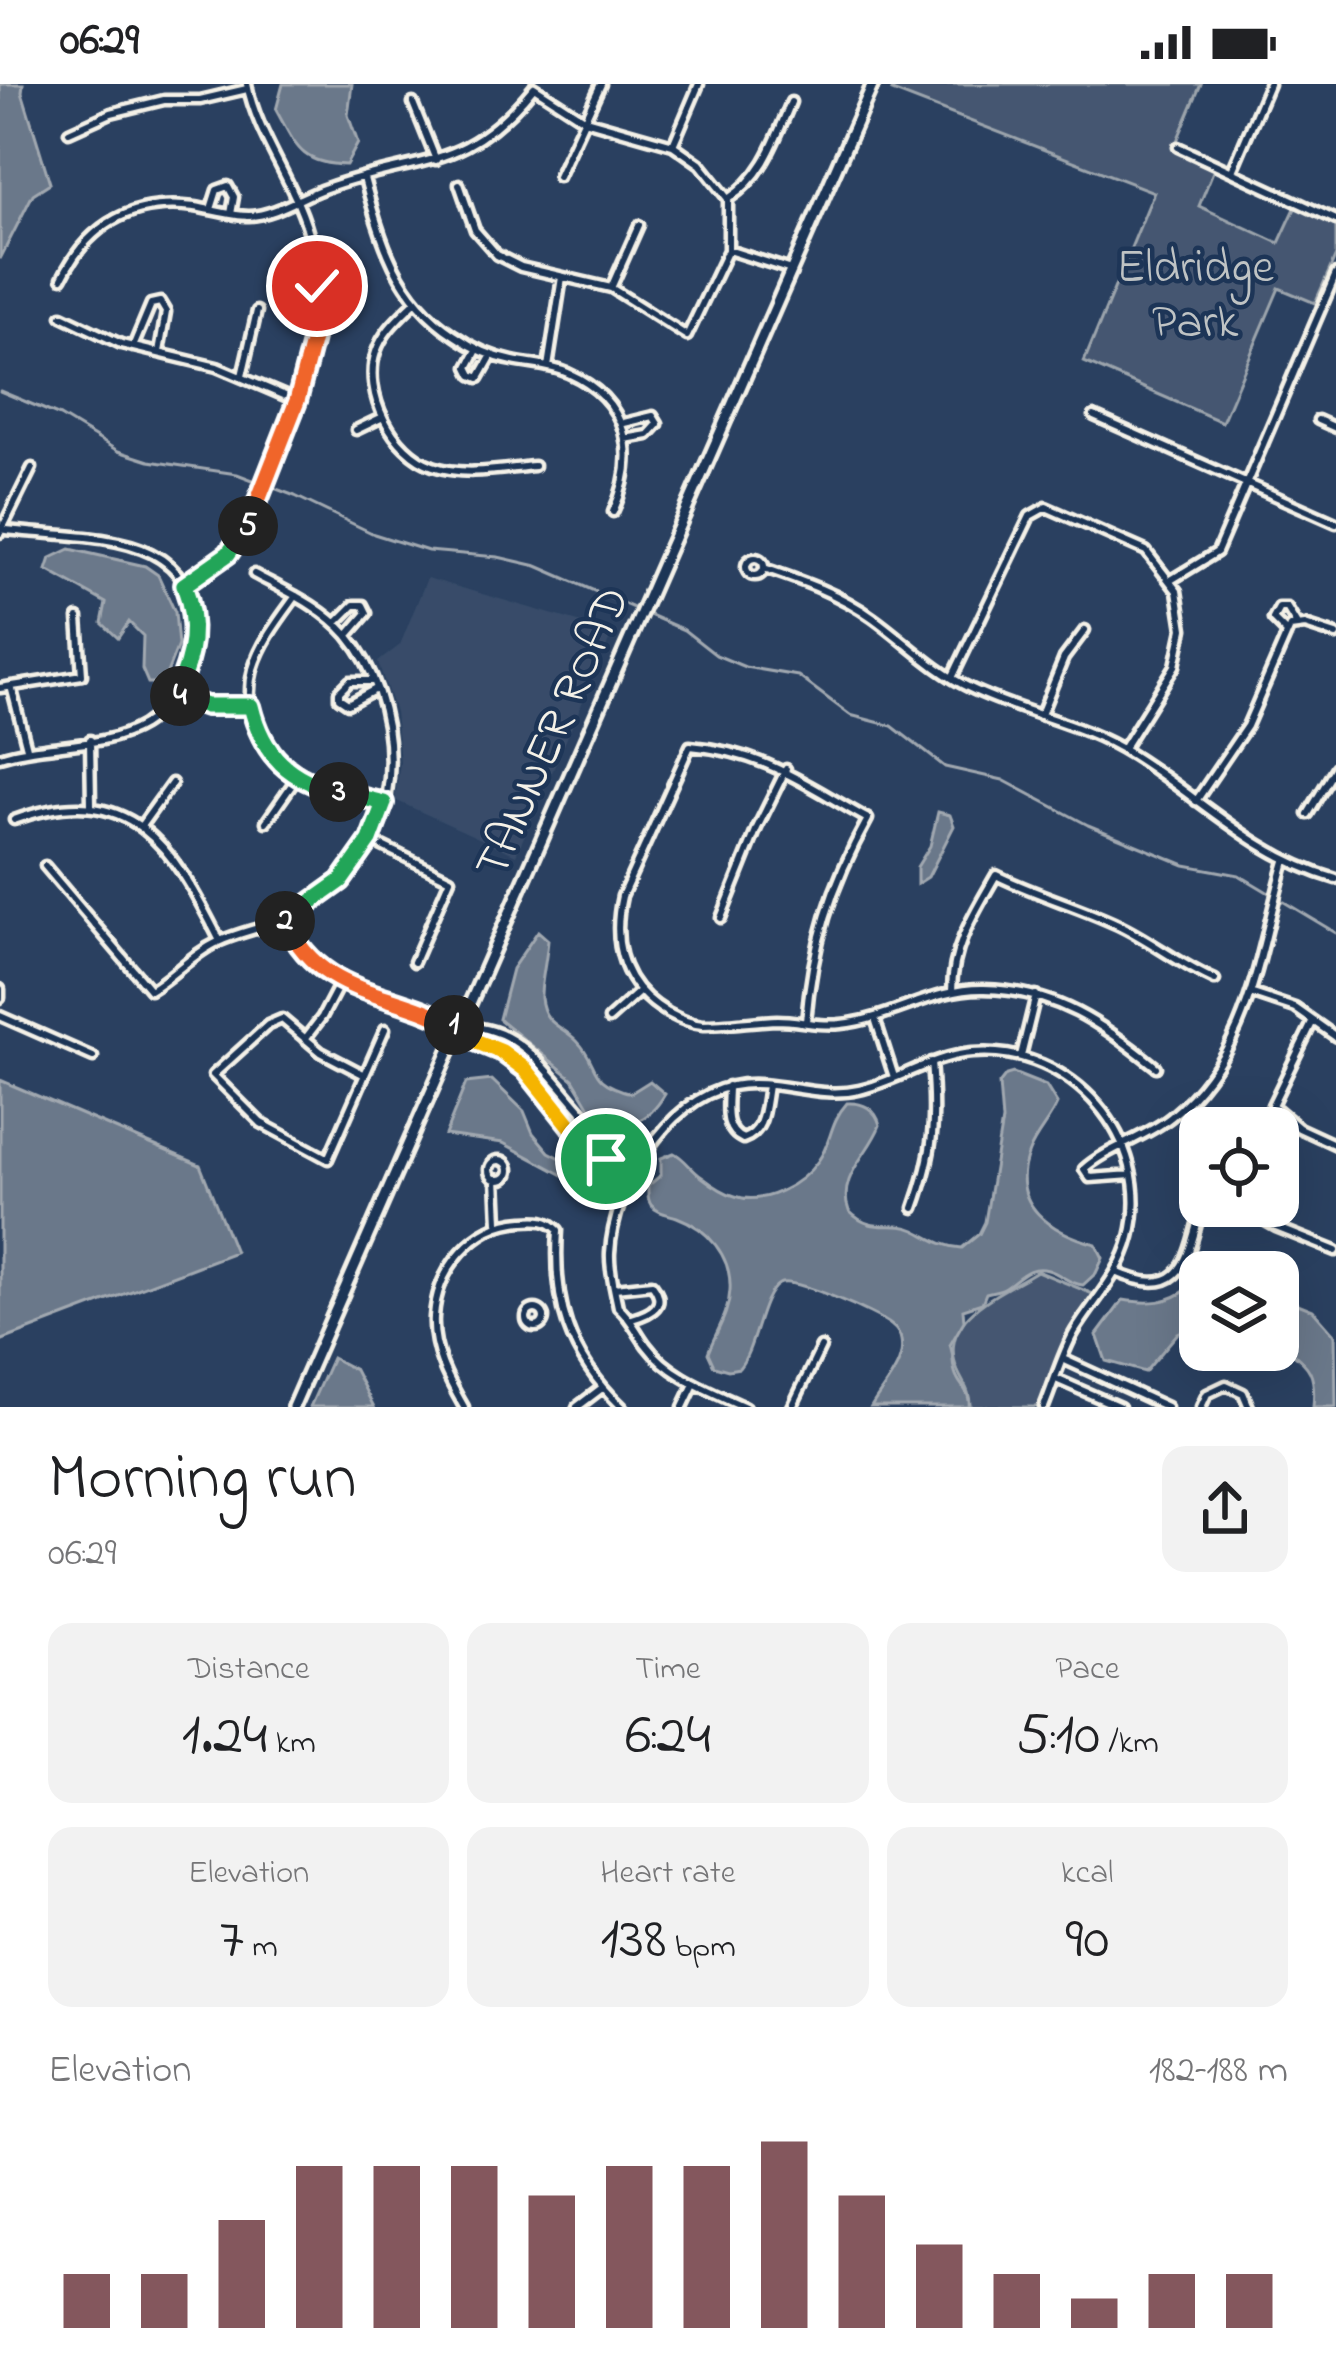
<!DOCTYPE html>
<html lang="en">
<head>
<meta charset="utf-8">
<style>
  :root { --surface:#fff; --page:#f2f2f2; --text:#202124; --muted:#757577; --accent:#84575d }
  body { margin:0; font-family:"Indie Flower",sans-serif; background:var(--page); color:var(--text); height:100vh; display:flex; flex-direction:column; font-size:45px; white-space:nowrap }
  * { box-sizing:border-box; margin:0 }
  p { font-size:39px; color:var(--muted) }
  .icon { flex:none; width:66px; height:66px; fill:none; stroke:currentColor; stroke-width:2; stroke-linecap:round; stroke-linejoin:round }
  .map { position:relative; height:1323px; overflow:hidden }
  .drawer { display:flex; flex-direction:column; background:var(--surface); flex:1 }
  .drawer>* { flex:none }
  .tools { position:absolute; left:1179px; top:1023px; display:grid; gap:24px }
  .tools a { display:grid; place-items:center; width:120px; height:120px; border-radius:24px; background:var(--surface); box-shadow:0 12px 48px #0002; font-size:60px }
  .pin { position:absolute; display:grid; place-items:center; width:102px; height:102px; color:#fff; margin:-51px; border:6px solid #fff; border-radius:50%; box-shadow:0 3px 12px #0007 }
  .km { position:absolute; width:60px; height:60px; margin:-30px; border-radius:50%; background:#222; color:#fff; font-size:33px; line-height:60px; text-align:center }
  .round { display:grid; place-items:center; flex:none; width:126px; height:126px; border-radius:24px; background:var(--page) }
  .headline { display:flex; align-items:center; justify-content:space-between; height:204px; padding:0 48px }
  h1 { font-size:66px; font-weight:600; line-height:90px }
  .metrics { display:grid; grid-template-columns:repeat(3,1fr); gap:18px; height:204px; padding:12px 48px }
  .metrics div { display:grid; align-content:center; border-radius:24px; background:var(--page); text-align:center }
  .metrics b { font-size:60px; font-weight:600 }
  .metrics small { font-size:33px; font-weight:400 }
  .metrics p { font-size:33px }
  .chart { height:336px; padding:24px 48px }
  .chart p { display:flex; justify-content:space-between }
  .chart svg { width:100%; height:216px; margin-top:12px; stroke:var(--accent); stroke-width:6 }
  .status { display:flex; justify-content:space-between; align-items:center; height:84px; padding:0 60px; background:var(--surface); direction:ltr }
  .status svg { height:33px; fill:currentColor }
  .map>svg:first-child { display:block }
</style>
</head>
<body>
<div class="status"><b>06:29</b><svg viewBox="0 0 49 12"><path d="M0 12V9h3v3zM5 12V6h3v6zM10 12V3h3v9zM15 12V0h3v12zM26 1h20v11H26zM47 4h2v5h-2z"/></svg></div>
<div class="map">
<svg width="1336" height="1323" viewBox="0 0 1336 1323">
  <rect width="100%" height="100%" fill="#2a4060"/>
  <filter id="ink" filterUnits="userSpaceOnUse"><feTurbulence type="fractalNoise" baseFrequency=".00833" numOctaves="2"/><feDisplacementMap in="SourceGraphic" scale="24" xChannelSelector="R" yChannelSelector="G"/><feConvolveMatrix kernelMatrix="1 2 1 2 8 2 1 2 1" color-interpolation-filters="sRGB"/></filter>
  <g filter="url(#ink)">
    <path fill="#374c69" d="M427 494 613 548 516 771 395 716 400 678 395 628 378 578 400 561Z"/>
    <path fill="#445771" stroke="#9ca4ac" stroke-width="3" d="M895 0H1201L1174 64 1216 80 1199 122 1279 159 1297 120 1336 137V171L1315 219 1279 204 1222 338 1084 278 1154 108 892 7Z
      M1037 1187 1093 1210C1071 1246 1057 1285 1038 1323H970C971 1304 959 1296 955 1279 942 1231 1002 1209 1037 1187Z"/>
    <path fill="#6a788a" stroke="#a1a8b0" stroke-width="3" d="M0 0H23L22 8 50 99 33 110 0 175Z
      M283 0H352L348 31 358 59 346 81C300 80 296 62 276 26Z
      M70 465 145 482 158 491 175 528 178 561 163 599H148L142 585 143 552 129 538 118 554 102 539 106 519 47 486 51 474Z
      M938 728 950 731 954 742 928 793 917 800V783L930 762Z
      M538 847 548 856C547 873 540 902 541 914 544 941 561 941 577 957 601 981 585 997 631 1009L650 997 665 1010C646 1042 631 1041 597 1035L573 995 499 935 512 885Z
      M1013 989 1046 1002 1057 1020C1050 1037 1036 1050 1029 1068 1007 1121 1053 1149 1096 1160L1103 1174 1096 1189 1083 1201C1068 1200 1062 1190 1048 1186 1028 1180 1019 1195 1004 1204 999 1207 992 1207 986 1209L982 1219 963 1225 964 1237 950 1261C954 1271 952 1279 955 1288 959 1303 971 1306 969 1323H871C882 1303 906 1281 901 1256 900 1249 896 1245 891 1241 878 1230 792 1192 779 1200 760 1211 756 1264 739 1284L728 1286 714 1282 708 1269C716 1247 729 1231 730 1206 732 1172 707 1144 677 1133 668 1130 657 1129 651 1121 647 1115 648 1110 648 1102L661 1091V1074L674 1069C685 1074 691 1086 702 1093 711 1100 724 1109 735 1112 764 1122 802 1100 818 1077 832 1058 829 1039 847 1019 863 1018 876 1025 880 1041 870 1069 836 1094 849 1127 874 1152 891 1135 915 1146 931 1154 943 1163 962 1164L979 1150 985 1138 1002 1037 999 1000 1006 991Z
      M0 996 200 1081 235 1168 0 1257Z
      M492 996 524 1027 533 1049 549 1068 582 1085 576 1098 503 1059 445 1051 466 999Z
      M1190 1203 1200 1205V1239L1178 1249 1145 1288 1106 1277 1097 1251 1123 1216C1148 1220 1170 1220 1190 1203Z
      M1278 1212 1313 1226 1335 1251 1336 1323H1313C1317 1281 1305 1281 1278 1257Z
      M332 1274 355 1286 374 1323H310Z"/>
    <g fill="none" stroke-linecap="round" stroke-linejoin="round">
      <path stroke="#a1a8b0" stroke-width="3" d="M0 307 60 332 118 367 149 377 237 390 295 412 374 450 428 467 498 473 537 482 684 546 716 571 745 583 798 592 850 631 892 642 945 683 1003 696 1088 741 1185 781 1239 791 1336 849"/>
      <g stroke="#f4f1e8" stroke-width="15">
        <path id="minor" d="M413 19 436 76
          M69 48 111 29 164 16H200L247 5
          M673 61 699 0
          M1178 63 1336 136
          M1232 87 1269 0
          M558 93 601 0
          M364 94C381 157 396 213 454 251 471 263 492 273 513 277 531 281 551 281 568 289 629 316 639 371 613 428
          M459 100 475 146 497 171 521 183 611 204 687 252 728 166V115L700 80 673 61 585 36 534 3
          M728 115C764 92 775 56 791 18
          M211 125 217 106 228 102 234 113 231 130
          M728 166 791 186
          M62 194C89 139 134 115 195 123 213 126 232 132 249 132 276 131 302 112 326 104 420 70 463 90 534 3
          M611 204 639 141
          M415 218C400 233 383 247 376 268 362 309 393 369 433 382 464 393 502 385 534 382
          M62 232 121 260 217 283 297 317
          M133 263 151 220 160 218 166 228 159 268
          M477 266 468 283 472 291 479 294 492 271
          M548 283 562 193
          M242 292 257 227
          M1094 332 1336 439
          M1318 336 1336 344
          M624 339 653 332 658 340 648 351 625 355
          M356 346 383 333
          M0 445C76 457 205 438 193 557 190 590 172 623 143 641 102 666 45 658 0 673
          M0 449 32 384
          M746 483a9 9 0 1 1 18 0a9 9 0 1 1-18 0Z
          M764 484C802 497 840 510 873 534 905 557 934 587 970 604 1023 630 1081 638 1132 671 1201 714 1255 772 1336 795
          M1171 496 1217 468 1336 190
          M184 501C206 490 227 474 240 454 254 434 261 408 269 386 298 312 329 243 312 162 299 102 258 56 247 0
          M296 512C280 534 261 558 253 585 242 626 262 679 302 697 328 709 357 713 384 720
          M336 539 354 521H363L367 529 348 551
          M1286 548 1273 535 1279 524H1287L1296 539
          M952 594 1030 432 1046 423 1146 467 1177 507 1183 545 1175 582 1123 665
          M373 597H350L339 608V614L348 620 376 605
          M11 602 27 664
          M0 604 82 591 78 534
          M175 610 206 622H251
          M1042 628 1064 574 1085 546
          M90 656 91 721
          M1196 717 1247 642 1290 543 1305 541 1336 551
          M1308 730 1336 683
          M14 736C131 693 172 762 220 857
          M266 738 296 695
          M141 742 172 699
          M370 756 450 795 414 878
          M45 782 150 906C174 892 192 870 218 858 237 849 259 845 279 837 299 829 325 812 341 797 408 737 402 616 347 551 323 523 286 507 254 490
          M721 834 757 744 786 685
          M284 835C327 926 393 896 459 944 482 960 509 969 528 989 572 1033 573 1059 635 1088
          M0 905V914
          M952 907C952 862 975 828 996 791 1036 811 1078 822 1118 841 1152 857 1180 881 1215 896
          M1253 910 1295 924 1336 953
          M0 932 93 973
          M875 934 894 993
          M609 935 639 908
          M1313 937 1272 1021 1299 1044 1336 1061
          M806 938C812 862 831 801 868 735 804 700 765 668 690 662L622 812C611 861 623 903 668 929 679 935 691 940 703 941 727 941 753 937 777 936 799 936 820 943 841 940 891 935 933 904 984 905 1055 906 1103 940 1156 983
          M459 943C526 937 555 1004 597 1043 611 1056 627 1064 643 1073
          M305 955 322 933 341 897
          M1021 972 1036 911
          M365 991 321 968 282 935 268 941 213 991 261 1039 328 1075 385 945
          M728 1002C728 1021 722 1046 743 1055 765 1048 764 1023 768 1002
          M489 1086a10 10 0 1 1 20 0a10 10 0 1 1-20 0Z
          M1132 1091 1090 1094 1084 1085C1107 1064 1145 1054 1171 1033 1252 967 1258 870 1285 777
          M496 1095 498 1138
          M1238 1122 1276 1143 1336 1167
          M914 1124C934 1068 936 1037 931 978
          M1116 1188C1185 1219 1187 1172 1202 1122
          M615 1204 652 1200C668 1221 652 1229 632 1235
          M526 1234a9 9 0 1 1 18 0a9 9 0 1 1-18 0Z
          M1065 1276 1167 1323
          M1056 1295 1120 1323
          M464 1323C448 1295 432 1266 434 1233 437 1184 474 1140 523 1137 538 1136 547 1135 558 1146 553 1219 568 1271 622 1323
          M577 1323 602 1304
          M683 1323 694 1300
          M745 1323C711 1307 670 1293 647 1262 636 1248 632 1235 618 1223 615 1207 609 1186 610 1169 613 1105 666 1015 732 1002 774 993 817 1016 859 1006 898 997 932 972 972 969 1071 960 1155 1055 1130 1153 1121 1189 1094 1216 1075 1247 1062 1269 1054 1299 1044 1323
          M792 1323 821 1263
          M1201 1323 1207 1310 1226 1301 1243 1309 1249 1323"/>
      </g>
      <g stroke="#f4f1e8" stroke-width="18">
        <path id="secondary" d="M293 1323 873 0"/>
      </g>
      <use href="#minor" stroke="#1d3557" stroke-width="6"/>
      <use href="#secondary" stroke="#1d3557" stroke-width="9"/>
    </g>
  </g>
  <g fill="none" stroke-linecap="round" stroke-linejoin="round" filter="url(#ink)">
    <g stroke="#fff" stroke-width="24">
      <path id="split-1" d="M454 941 475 957 502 968 526 986 581 1055 606 1075"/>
    </g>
    <g stroke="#fff" stroke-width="24">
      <path id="split-2" d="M285 837C322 915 388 904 454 941"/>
    </g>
    <g stroke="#fff" stroke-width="24">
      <path id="split-3" d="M285 837 341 797 370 756 384 719 339 708"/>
    </g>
    <g stroke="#fff" stroke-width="24">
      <path id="split-4" d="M180 612 206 622H251C263 672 290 696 339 708"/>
    </g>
    <g stroke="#fff" stroke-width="24">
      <path id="split-5" d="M180 612 176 610C193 572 199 541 184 501L228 470 248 442"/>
    </g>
    <g stroke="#fff" stroke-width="24">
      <path id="split-6" d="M248 442 297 317 315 247"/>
    </g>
    <g stroke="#fff" stroke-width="24">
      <path id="split-7" d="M315 247 317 202"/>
    </g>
    <use href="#split-1" stroke="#f5b400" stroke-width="15"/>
    <use href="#split-2" stroke="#f0652b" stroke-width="15"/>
    <use href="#split-3" stroke="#22a559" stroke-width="15"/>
    <use href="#split-4" stroke="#22a559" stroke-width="15"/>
    <use href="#split-5" stroke="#22a559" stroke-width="15"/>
    <use href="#split-6" stroke="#f0652b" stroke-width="15"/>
    <use href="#split-7" stroke="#f5b400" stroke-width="15"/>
  </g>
  <g text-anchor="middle" stroke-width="9" stroke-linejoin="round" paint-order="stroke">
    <g font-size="48" fill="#bfc3c4" stroke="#1d3557">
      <text x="1195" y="197">Eldridge<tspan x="1195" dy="55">Park</tspan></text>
    </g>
    <g font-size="48" fill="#f4f1e8" stroke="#1d3557">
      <text transform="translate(550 647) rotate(-66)" y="17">TANNER ROAD</text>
    </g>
  </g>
</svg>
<div class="tools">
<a><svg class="icon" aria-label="locate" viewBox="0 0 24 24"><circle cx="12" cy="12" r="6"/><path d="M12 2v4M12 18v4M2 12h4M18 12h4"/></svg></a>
<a><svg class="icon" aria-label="layers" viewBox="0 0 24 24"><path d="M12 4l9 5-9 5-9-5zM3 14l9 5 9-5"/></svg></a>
</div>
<div class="pin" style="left:606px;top:1075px;background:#1e9e55"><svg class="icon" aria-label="arrive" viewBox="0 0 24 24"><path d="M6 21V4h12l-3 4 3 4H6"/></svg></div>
<div class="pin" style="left:317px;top:202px;background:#d93025"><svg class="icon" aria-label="check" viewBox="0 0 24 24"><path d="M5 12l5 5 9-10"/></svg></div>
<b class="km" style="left:454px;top:941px">1</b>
<b class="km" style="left:285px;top:837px">2</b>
<b class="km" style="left:339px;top:708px">3</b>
<b class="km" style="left:180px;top:612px">4</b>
<b class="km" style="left:248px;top:442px">5</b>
</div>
<section class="drawer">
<div class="headline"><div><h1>Morning run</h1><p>06:29</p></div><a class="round"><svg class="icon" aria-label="share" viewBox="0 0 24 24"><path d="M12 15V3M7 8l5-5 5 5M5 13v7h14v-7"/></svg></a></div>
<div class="metrics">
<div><p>Distance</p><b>1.24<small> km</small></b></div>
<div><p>Time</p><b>6:24</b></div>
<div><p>Pace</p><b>5:10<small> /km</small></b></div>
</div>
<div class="metrics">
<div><p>Elevation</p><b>7<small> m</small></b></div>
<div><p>Heart rate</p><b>138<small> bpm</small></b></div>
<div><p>kcal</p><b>90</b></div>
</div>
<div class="chart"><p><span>Elevation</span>182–188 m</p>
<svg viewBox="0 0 160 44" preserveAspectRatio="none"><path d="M5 44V33M15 44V33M25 44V22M35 44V11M45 44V11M55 44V11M65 44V17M75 44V11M85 44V11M95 44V6M105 44V17M115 44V27M125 44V33M135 44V38M145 44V33M155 44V33"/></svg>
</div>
</section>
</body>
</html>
